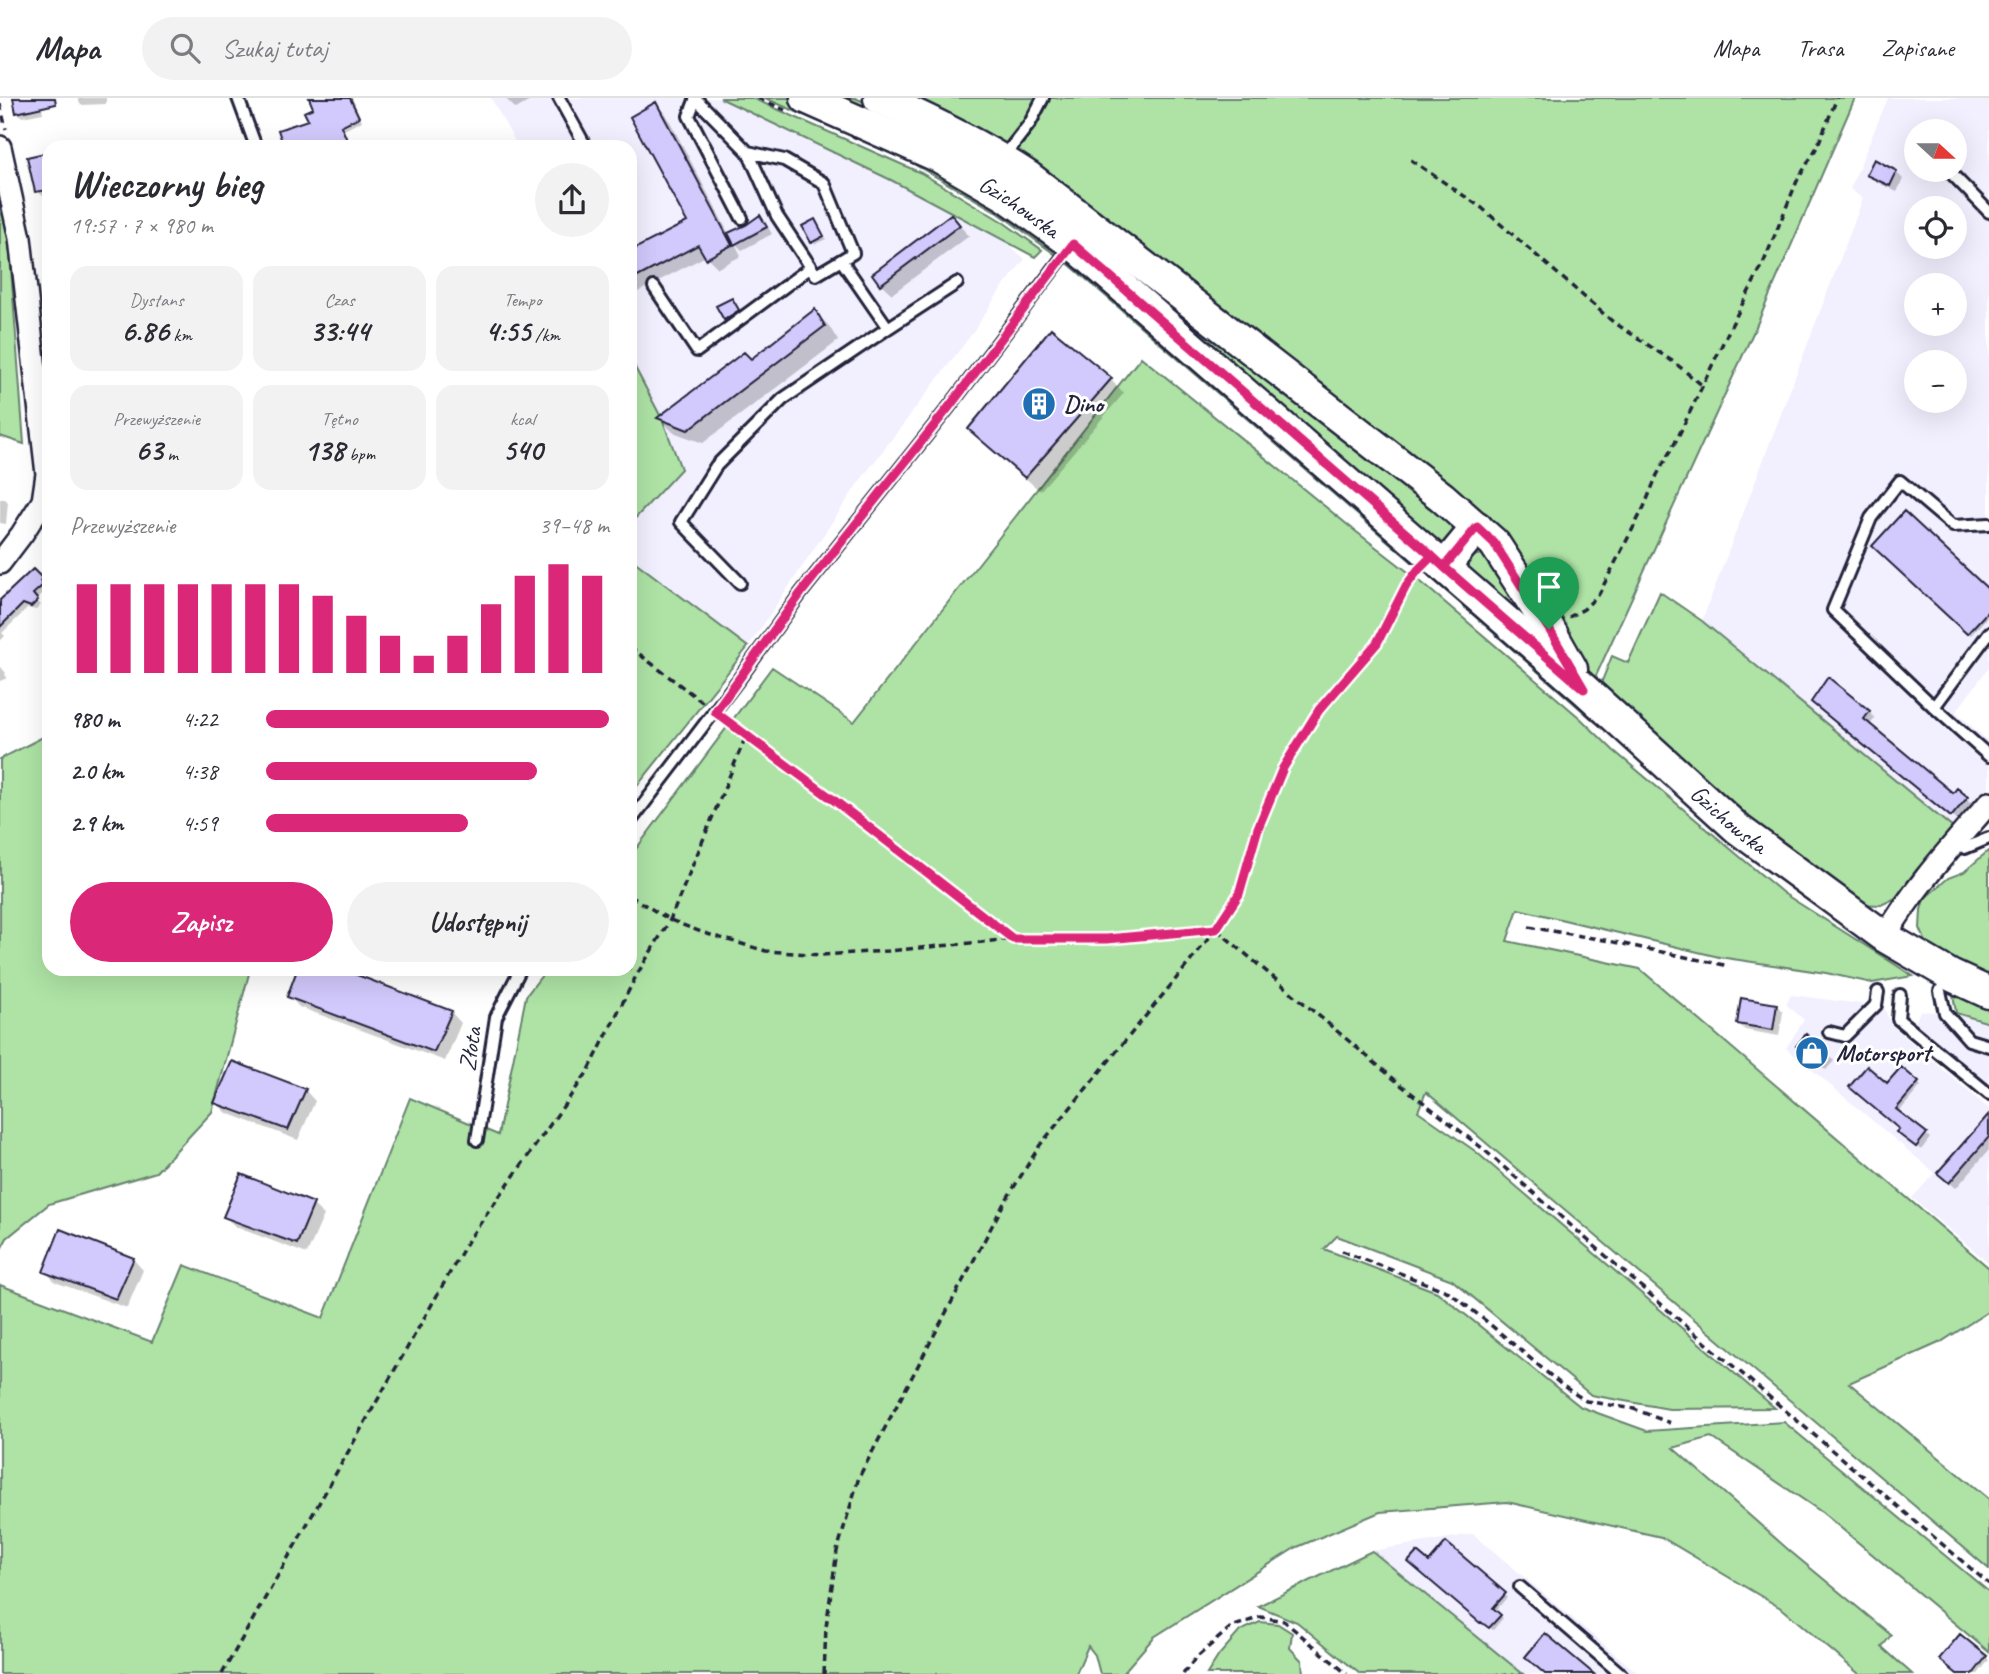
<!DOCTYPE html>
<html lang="pl">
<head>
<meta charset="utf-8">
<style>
  :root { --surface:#fff; --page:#f2f2f3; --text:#2b2b33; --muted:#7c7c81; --line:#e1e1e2; --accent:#db2777 }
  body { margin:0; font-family:Caveat,sans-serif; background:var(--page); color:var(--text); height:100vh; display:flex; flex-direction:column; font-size:26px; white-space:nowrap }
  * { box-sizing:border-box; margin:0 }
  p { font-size:23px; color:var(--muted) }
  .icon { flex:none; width:38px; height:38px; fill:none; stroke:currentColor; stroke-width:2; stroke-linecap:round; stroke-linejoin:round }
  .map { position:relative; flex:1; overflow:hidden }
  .drawer { position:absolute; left:42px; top:42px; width:595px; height:836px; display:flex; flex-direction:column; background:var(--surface); border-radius:21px; box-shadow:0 7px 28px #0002 }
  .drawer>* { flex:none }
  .needle { width:46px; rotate:111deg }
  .tools { position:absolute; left:1904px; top:21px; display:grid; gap:14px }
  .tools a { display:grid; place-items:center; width:63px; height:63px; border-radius:50%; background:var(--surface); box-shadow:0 7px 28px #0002; font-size:35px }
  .pin { position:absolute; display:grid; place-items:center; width:60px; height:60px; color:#fff; margin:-72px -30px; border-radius:50% 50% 50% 0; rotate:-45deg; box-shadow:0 0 7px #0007 }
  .pin .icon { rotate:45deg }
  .round { display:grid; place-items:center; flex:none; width:74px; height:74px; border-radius:37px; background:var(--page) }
  .headline { display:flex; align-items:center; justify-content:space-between; height:119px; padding:0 28px }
  h1 { font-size:38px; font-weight:800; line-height:52px }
  .stats { display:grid; grid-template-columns:repeat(3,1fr); gap:10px; height:119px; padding:7px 28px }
  .stats div { display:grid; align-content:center; border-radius:18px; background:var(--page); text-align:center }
  .stats b { font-size:30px; font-weight:800 }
  .stats small { font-size:19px; font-weight:400 }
  .stats p { font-size:19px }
  .chart { height:196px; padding:14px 28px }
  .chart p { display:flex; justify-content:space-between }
  .chart svg { width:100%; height:126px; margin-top:7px; stroke:var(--accent); stroke-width:6 }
  .action { display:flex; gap:14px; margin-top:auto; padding:14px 28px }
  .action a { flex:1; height:80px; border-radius:42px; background:var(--accent); color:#fff; font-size:28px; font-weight:800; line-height:80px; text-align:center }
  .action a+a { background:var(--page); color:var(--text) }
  ul { padding:0 28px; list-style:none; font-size:23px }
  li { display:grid; grid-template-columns:112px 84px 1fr; align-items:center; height:52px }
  li i { height:18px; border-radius:9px; background:var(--accent) }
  header { display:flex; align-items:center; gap:42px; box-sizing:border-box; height:98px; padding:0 35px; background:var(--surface); border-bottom:2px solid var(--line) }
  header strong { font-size:33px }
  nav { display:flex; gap:38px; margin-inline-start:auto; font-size:24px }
  .search { width:490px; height:63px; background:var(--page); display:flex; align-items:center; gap:18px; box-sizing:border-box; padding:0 24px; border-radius:38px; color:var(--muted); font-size:26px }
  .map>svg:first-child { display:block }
</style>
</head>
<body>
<header>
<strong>Mapa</strong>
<div class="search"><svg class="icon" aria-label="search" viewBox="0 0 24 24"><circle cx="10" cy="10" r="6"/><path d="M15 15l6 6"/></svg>Szukaj tutaj</div>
<nav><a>Mapa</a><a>Trasa</a><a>Zapisane</a></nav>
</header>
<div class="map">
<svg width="1989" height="1576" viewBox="0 0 1989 1576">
  <rect width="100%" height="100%" fill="#fff"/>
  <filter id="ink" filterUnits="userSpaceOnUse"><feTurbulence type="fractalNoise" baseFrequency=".0143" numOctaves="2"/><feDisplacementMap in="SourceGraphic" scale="14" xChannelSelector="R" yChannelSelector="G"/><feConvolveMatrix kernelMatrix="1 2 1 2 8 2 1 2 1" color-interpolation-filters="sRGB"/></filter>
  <g filter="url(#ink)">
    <path fill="#f2effe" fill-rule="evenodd" d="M491 0H718L895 80 964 123 986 128 1025 161 997 197 974 233 859 384 748 549 630 460V426L681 371 663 323 630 260V49H518Z
      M1888 0H1989V569L1956 614 1989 644V689L1954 731 1702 523 1863 101 1850 91ZM1916 33H1955V72H1916ZM1916 110H1955V149H1916ZM1916 187H1955V226H1916ZM1916 264H1955V303H1916Z
      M1791 897 1884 909 1891 927 1989 1011V1165L1912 1100 1935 1075 1786 950 1804 922 1786 906Z
      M1920 913 1962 916 1989 925V990L1914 927Z
      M1473 1436 1639 1576H1523L1372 1453Z"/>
    <path fill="#aee3a5" stroke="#688270" stroke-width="2" d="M720 0H752L921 75 1003 124 1042 152 1035 159 891 82Z
      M765 0H789L863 32 1046 137 1418 463 1417 465H1413L1071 168 997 114 910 64Z
      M835 0H855L895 17 984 62 1454 426 1453 438 1445 447 1439 448 1093 151Z
      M905 0H1855L1758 224 1595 580 1584 568 1508 448Z
      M0 92 8 130 24 346 0 338Z
      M1141 259 1354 432 1421 484 1580 620 1613 652 1783 795 1913 878 1872 885 1826 875 1719 859 1518 811 1507 843 1640 871 1989 1170V1213L1941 1244 1849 1285 1989 1401V1471L1426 994 1418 1013 1475 1053 1775 1310 1669 1311 1591 1297 1452 1182 1337 1138 1324 1151 1437 1194 1581 1309 1647 1333 1784 1324 1989 1494V1554L1823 1415 1711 1339 1673 1350 1791 1454 1891 1537 1882 1549 1912 1576H1859L1784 1512 1661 1439 1507 1404 1380 1414 1295 1450 1154 1539 1122 1576H1100L1095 1557 1088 1548 1076 1576H0V1187L152 1244 184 1167 323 1220 410 1000 498 1037 526 898 546 872H630V759L772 569 854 624Z
      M630 260 663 323 681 371 630 426Z
      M1484 456 1490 458 1529 527 1467 472C1466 459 1473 457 1484 456Z
      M630 460 748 549 630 697Z
      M1432 476 1620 642 1594 623 1429 478Z
      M1660 494 1702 523 1954 731 1896 800 1881 807 1858 806 1796 764 1600 588 1612 558 1628 565Z
      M49 636V872H250L212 1014 156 1074 49 1106 7 1140 0 1153V661Z
      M1988 753 1989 754V878L1933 851 1925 842 1920 830 1921 812 1924 801 1948 780 1964 774Z
      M1953 896 1989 911V925L1956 915Z
      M1372 1453 1523 1576H1360L1297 1524 1258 1508Z
      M1260 1524 1278 1526 1292 1535 1290 1550 1302 1563 1303 1576H1207L1219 1557 1240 1533Z"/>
    <path fill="#0003" d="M15 0H40L43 15 22 19 17 14Z
      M78 0H106V6L81 7 79 4Z
      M310 0H352L362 23 344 32 351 49H334Z
      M505 0H535L516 11Z
      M656 6 666 16 729 136 747 128 760 119 766 126 772 136 742 152 735 145 741 158 718 170 706 158 630 198V155L689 124Z
      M49 56V98H43L37 93Z
      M1896 74 1903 81 1897 94 1875 83 1868 76Z
      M951 118 969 138 892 196 881 186Z
      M815 123 826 141 815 146 813 144Z
      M734 205 740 216 728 224 718 209Z
      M815 214 829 228 838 243 703 345 673 334 659 320 751 263Z
      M1111 282 1124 295 1040 393 985 345Z
      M0 401H5L8 404 6 426 0 425Z
      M1874 448 1989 494V517L1971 537Z
      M33 473 45 486 42 488 46 492 36 502 41 507 36 512 28 510 2 535 5 538 0 543V504Z
      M0 568 6 575 5 576 7 580 0 583Z
      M1817 607 1869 614 1875 620 1869 628 1953 697 1967 700 1973 706 1958 723Z
      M299 872H339L451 914 461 925 445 963 299 909 289 898Z
      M1776 907 1783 914 1779 938 1745 932 1739 926Z
      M1805 955 1828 956 1834 963 1826 972Z
      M1902 971 1921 988 1898 1015 1930 1040 1921 1052 1902 1037 1888 987Z
      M305 992 315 1003 298 1042 227 1015 216 1005Z
      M1989 1020V1052L1956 1090 1946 1082Z
      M242 1079 313 1107 324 1117 307 1156 236 1129 225 1119Z
      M133 1161 143 1172 127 1210 55 1184 45 1173Z
      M1446 1447 1507 1499 1495 1514 1503 1520 1493 1532 1485 1525 1484 1526 1411 1464 1429 1467Z
      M1960 1538 1989 1562 1978 1576H1959Z"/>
    <path fill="#d2c9fc" stroke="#22223b" stroke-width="2" d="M13 0H55L56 6 16 15Z
      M309 0H350L359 19 341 28 350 49H284L278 32 308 22 304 14 313 10Z
      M656 4 732 147 706 161 698 147 630 183V153L687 124 630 19Z
      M49 54V92L35 94 27 59Z
      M1874 61 1897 73 1890 88 1866 77Z
      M951 116 960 127 880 187 872 176Z
      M760 117 767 129 734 147 728 135 746 127Z
      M815 121 824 138 811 145 802 128Z
      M732 200 739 212 724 222 716 208Z
      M815 211 825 228 688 332 657 320 744 254 751 261Z
      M1051 230 1112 280 1025 380 968 331Z
      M1904 413 1989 492V512L1967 536 1872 448Z
      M33 471 42 480 40 483 43 487 33 496 38 502 31 509 23 506 0 529V502Z
      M1828 579 1870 613 1864 621 1953 695 1957 690 1968 699 1951 719 1811 604Z
      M297 872H344L452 913 434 954 287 899Z
      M1741 900 1777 906 1773 932 1737 926Z
      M1806 936 1829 955 1819 967 1796 948Z
      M232 963 306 991 288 1032 214 1005Z
      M1867 968 1887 985 1901 969 1919 984 1896 1011 1927 1035 1916 1049 1896 1034 1899 1031 1849 989Z
      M1989 1016V1039L1949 1085 1937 1075Z
      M241 1076 314 1105 297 1146 223 1119Z
      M60 1131 134 1160 116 1201 43 1174Z
      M1446 1444 1506 1495 1493 1510 1501 1517 1489 1530 1481 1524 1480 1525 1408 1464 1417 1454 1429 1464Z
      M1545 1535 1594 1576H1545L1525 1559Z
      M1960 1536 1987 1558 1973 1576H1957L1939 1561Z"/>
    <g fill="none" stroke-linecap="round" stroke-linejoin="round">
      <g stroke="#22223b" stroke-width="16">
        <path id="lane" d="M238 0 256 49
          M559 0 586 49
          M695 0 748 54 784 62 824 85 853 155 816 177 777 118 748 54
          M696 0 689 18 742 120
          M1002 61 1030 25 1043 0
          M1951 75 1989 114
          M654 189 697 253 811 169
          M888 230 957 185
          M1989 426 1953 428 1900 383 1871 420 1833 512 1934 609 1989 658
          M740 485 681 424 716 368 783 301 888 230 841 162
          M1934 609 1989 535
          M630 724 739 581 801 495 949 309 1071 148
          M1955 744 1965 750 1989 740
          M1940 893 1945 915 1969 942 1989 948
          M1900 897 1898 921 1989 996
          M1829 934 1845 938 1876 907 1878 894
          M477 1042 496 919 520 872
          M1520 1489 1621 1576"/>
      </g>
      <g stroke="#22223b" stroke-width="26">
        <path id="street" d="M0 49 20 140 47 376 43 403 22 436 0 465
          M1885 839C1913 790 1953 747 1989 705"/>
      </g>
      <g stroke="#22223b" stroke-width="35">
        <g id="secondary">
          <path id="s1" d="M806 0 939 59 1006 98 1073 146 1584 591 1738 731 1885 839 1952 878 1989 895"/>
          <path d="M879 0C931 23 982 48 1029 79L1442 399 1494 445 1546 525 1572 571"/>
          <path d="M1444 469 1477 429"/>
        </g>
      </g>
      <path stroke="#22223b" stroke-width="3.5" stroke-dasharray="7 5" stroke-linecap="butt" d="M758 0 785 12
        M0 6 6 31
        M1411 62 1482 110 1612 223 1675 265 1703 288
        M1569 519 1584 511 1599 496 1644 409 1657 377 1678 339 1730 230 1763 166 1797 83 1817 49 1837 0
        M630 549 705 606
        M725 622 835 703 1012 839
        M630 798 670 822 704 835 766 853 821 857 888 853 1013 841H1107L1216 831 1401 987 1482 1050 1692 1233 1989 1486
        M1529 829 1604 842 1729 868
        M1342 1153 1449 1194 1486 1223 1563 1288 1586 1303 1634 1311 1670 1325
        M222 1576 469 1141 589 972 636 878 670 822 746 638
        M824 1576 826 1529 837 1453 859 1379 1003 1107 1040 1047 1193 860 1216 831 1239 796 1258 730 1283 670 1319 612 1377 545 1406 488 1416 475
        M1183 1576 1196 1560 1231 1529 1261 1519 1284 1523 1347 1576"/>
      <use href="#lane" stroke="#fff" stroke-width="10"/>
      <use href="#street" stroke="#fff" stroke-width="21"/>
      <use href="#secondary" stroke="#fff" stroke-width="30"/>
    </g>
  </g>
  <g fill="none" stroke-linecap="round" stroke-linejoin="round" filter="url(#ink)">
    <g stroke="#fff" stroke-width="14">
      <path id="route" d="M1549 531 1494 445 1477 429 1444 469 1432 458 1073 146 949 309 801 495 715 614 835 703 1013 841H1107L1216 831 1239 796 1258 730 1283 670 1319 612 1377 545 1406 488 1418 472 1432 458 1444 469 1584 591 1549 531"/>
    </g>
    <use href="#route" stroke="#db2777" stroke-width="9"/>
  </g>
  <defs>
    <g id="building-disc" transform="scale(1.75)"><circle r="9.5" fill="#1f6fb2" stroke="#fff"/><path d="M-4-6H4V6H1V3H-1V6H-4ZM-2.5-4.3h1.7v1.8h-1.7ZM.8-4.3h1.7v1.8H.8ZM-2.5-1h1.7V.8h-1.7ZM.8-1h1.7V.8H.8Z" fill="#fff"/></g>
    <g id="shop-disc" transform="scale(1.75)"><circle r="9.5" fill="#1f6fb2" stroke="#fff"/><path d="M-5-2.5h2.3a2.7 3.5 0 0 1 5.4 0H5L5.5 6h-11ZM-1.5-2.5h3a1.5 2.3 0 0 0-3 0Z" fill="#fff"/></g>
  </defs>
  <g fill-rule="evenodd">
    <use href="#building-disc" x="1039" y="306"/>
    <use href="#shop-disc" x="1812" y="955"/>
  </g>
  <g text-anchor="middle" stroke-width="6" stroke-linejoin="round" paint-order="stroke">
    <g font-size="24" fill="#22223b" stroke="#fff">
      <text dy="8" stroke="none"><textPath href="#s1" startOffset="240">Gzichowska</textPath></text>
      <text dy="8" stroke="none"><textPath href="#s1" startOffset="1178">Gzichowska</textPath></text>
      <text transform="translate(470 951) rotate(-81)" y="8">Złota</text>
    </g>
    <g font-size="24" font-weight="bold" fill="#22223b" stroke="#fff" text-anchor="start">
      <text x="1064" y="314">Dino</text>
      <text x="1836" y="963">Motorsport</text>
    </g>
  </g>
</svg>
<div class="tools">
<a><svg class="needle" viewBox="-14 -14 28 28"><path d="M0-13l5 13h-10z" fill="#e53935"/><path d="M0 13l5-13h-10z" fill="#7c7c81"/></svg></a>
<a><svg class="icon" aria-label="locate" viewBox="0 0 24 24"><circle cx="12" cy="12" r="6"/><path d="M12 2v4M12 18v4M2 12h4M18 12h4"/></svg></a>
<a>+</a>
<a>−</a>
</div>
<div class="pin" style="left:1549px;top:531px;background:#1e9e55"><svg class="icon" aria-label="arrive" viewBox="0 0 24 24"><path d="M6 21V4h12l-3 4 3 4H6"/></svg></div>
<section class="drawer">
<div class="headline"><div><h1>Wieczorny bieg</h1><p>19:57 · 7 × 980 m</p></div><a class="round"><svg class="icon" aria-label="share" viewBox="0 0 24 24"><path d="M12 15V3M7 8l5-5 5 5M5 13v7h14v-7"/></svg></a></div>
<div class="stats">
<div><p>Dystans</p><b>6.86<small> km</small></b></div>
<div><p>Czas</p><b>33:44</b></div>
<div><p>Tempo</p><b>4:55<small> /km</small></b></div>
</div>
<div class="stats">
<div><p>Przewyższenie</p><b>63<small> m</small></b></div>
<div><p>Tętno</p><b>138<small> bpm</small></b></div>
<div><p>kcal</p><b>540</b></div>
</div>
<div class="chart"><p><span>Przewyższenie</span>39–48 m</p>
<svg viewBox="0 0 160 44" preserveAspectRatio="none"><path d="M5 44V13M15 44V13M25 44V13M35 44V13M45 44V13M55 44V13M65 44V13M75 44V17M85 44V24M95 44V31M105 44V38M115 44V31M125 44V20M135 44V10M145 44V6M155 44V10"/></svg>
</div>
<ul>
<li><b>980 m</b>4:22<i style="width:100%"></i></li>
<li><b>2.0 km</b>4:38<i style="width:79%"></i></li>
<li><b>2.9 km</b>4:59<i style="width:59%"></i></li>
</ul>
<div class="action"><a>Zapisz</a><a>Udostępnij</a></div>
</section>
</div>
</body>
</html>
